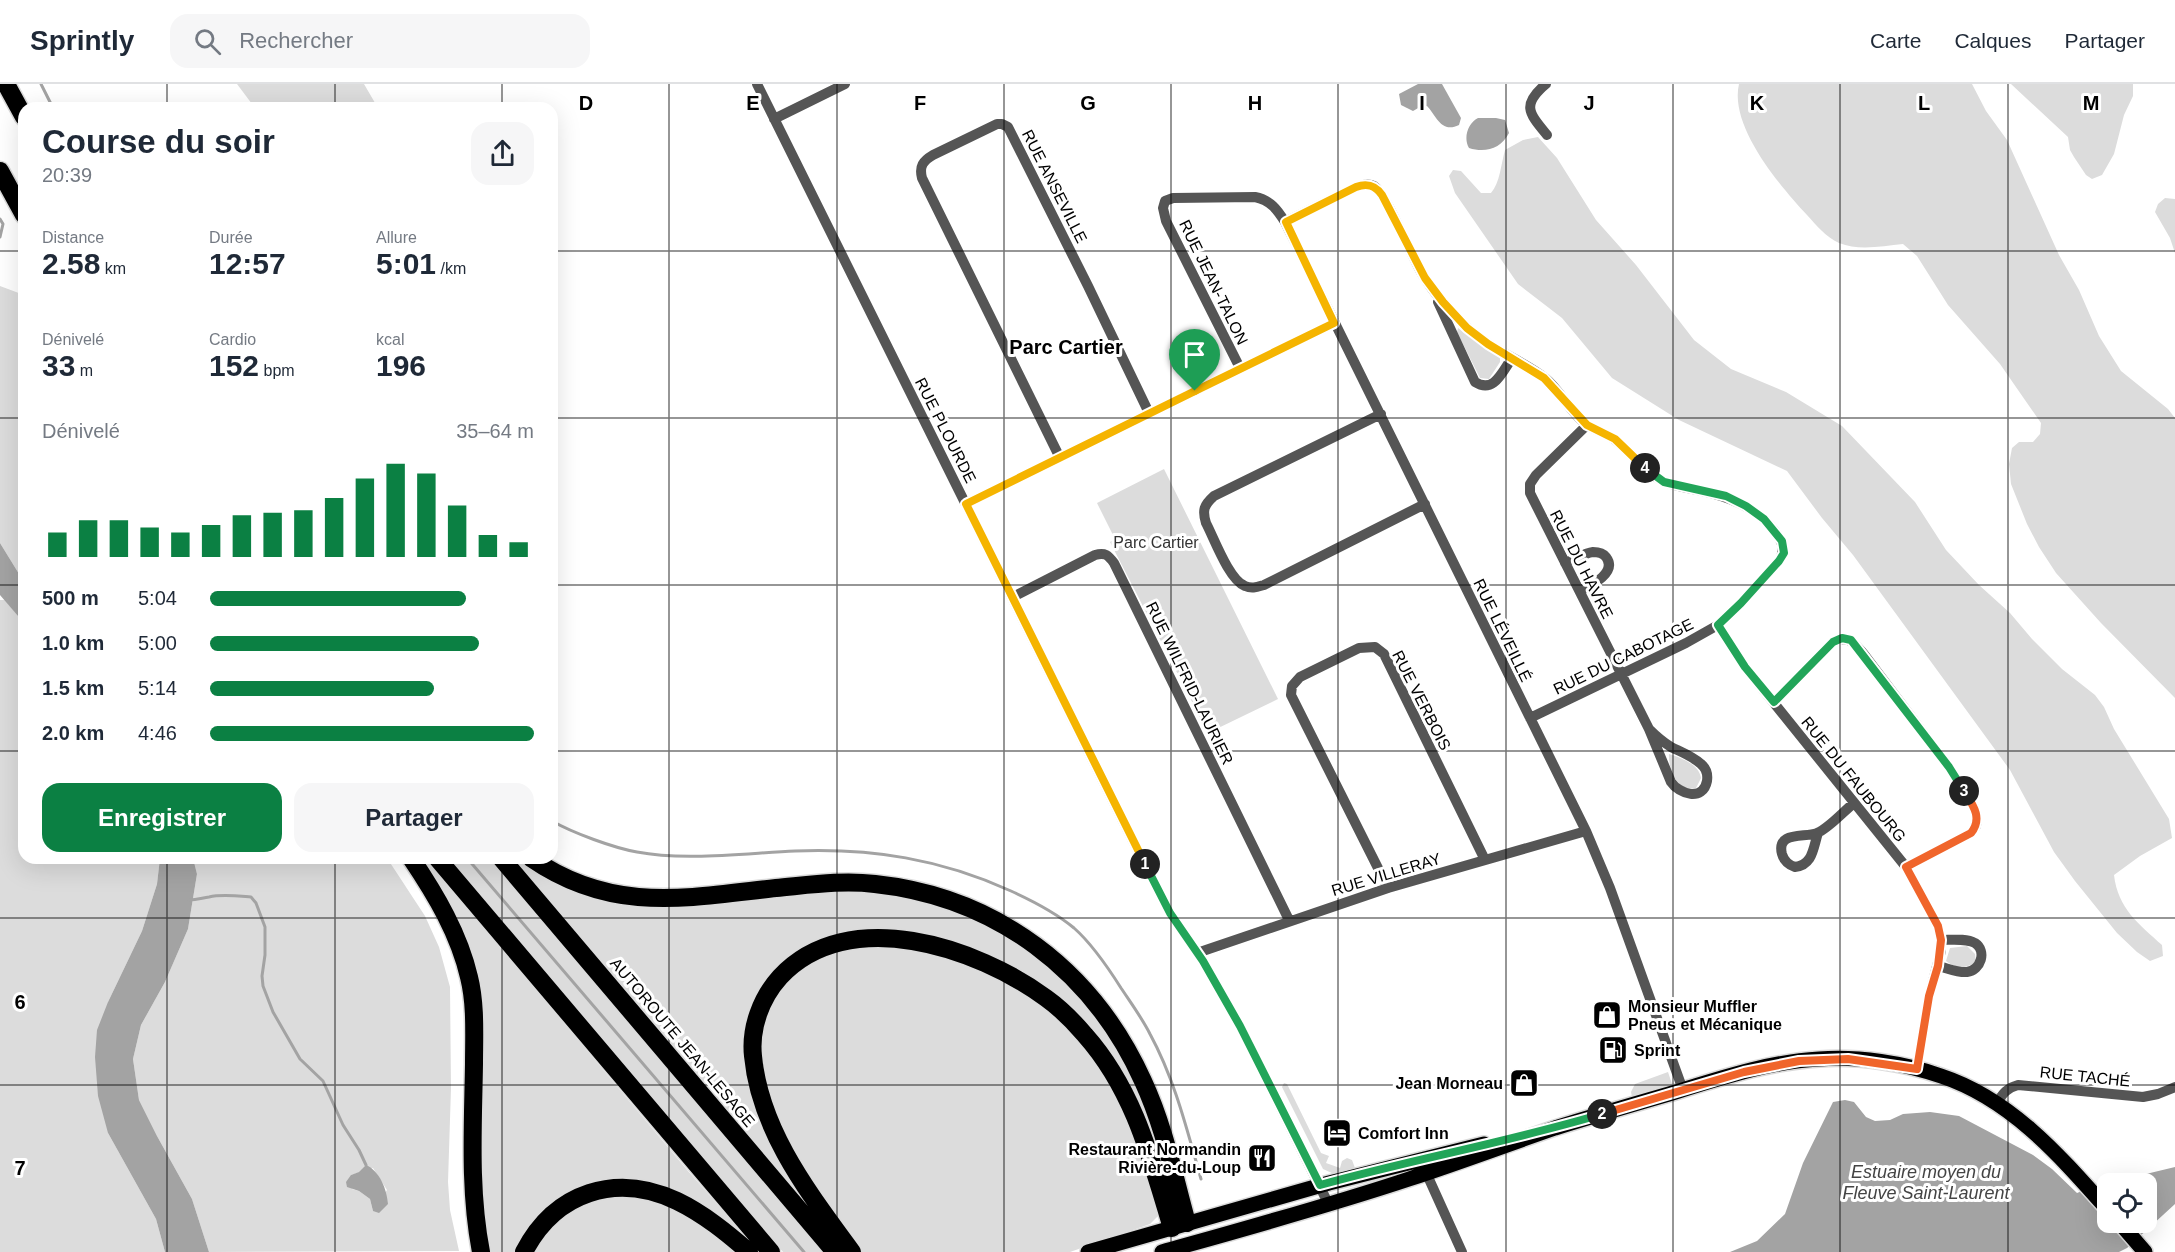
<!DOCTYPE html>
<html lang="fr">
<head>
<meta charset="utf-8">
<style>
  :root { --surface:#fff; --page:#f6f6f7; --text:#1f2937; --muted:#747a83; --line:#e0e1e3; --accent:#0b8043 }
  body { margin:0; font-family:Arial,sans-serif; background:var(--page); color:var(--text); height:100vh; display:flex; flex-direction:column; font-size:22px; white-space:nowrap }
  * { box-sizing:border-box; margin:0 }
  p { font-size:20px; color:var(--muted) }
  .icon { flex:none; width:33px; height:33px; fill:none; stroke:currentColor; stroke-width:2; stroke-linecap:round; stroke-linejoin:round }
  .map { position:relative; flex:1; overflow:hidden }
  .details { position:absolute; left:18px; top:18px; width:540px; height:762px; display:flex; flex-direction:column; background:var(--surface); border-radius:18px; box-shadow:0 6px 24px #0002 }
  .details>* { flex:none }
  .buttons { position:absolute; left:2097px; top:1089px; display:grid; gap:12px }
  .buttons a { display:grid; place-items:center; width:60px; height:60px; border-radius:12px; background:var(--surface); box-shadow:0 6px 24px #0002; font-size:30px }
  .pin { position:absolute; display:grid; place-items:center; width:51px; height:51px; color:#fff; margin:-62px -26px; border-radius:50% 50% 50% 0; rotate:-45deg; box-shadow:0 0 6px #0007 }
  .pin .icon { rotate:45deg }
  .km { position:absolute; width:30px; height:30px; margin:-15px; border-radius:50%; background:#222; color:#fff; font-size:16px; line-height:30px; text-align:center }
  .round { display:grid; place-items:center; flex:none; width:63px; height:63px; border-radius:18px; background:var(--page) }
  .overview { display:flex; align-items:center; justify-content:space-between; height:102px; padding:0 24px }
  h1 { font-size:33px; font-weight:600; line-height:45px }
  .metrics { display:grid; grid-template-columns:repeat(3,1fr); gap:9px; height:102px; padding:6px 24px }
  .metrics div { display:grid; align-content:center }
  .metrics b { font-size:30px; font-weight:600 }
  .metrics small { font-size:16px; font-weight:400 }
  .metrics p { font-size:16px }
  .chart { height:168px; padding:12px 24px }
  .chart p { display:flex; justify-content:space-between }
  .chart svg { width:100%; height:108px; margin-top:6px; stroke:var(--accent); stroke-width:6 }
  .primary-button { display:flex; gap:12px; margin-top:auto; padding:12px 24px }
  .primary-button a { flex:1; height:69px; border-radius:18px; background:var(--accent); color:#fff; font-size:24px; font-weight:600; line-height:69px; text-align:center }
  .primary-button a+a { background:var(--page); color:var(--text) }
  ul { padding:0 24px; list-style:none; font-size:20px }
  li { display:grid; grid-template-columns:96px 72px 1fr; align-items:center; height:45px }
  li i { height:15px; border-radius:8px; background:var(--accent) }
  header { display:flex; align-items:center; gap:36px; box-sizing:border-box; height:84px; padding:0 30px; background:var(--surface); border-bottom:2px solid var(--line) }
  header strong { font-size:28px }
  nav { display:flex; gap:33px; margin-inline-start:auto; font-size:21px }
  .search { width:420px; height:54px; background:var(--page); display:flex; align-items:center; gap:15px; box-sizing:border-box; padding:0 21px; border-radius:18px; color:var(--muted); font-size:22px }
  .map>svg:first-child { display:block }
</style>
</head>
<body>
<header>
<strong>Sprintly</strong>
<div class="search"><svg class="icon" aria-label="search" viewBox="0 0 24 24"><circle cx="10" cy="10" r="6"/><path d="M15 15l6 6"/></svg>Rechercher</div>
<nav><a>Carte</a><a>Calques</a><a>Partager</a></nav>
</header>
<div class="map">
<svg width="2175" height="1168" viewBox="0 0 2175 1168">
  <rect width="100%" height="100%" fill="#fff"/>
  <path fill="#dcdcdc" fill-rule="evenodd" d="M237 0H364L378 24H255Z
    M1739 0H1972L1986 27 2007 56 2059 171 2079 206 2099 252 2121 287 2168 325 2175 334V614L2101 539 2056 489 2039 463 2027 440 2011 400 2009 380 2012 364 2019 358H2033L2040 350 2041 339 2000 280 1948 221 1917 172 1903 160C1882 162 1859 167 1839 159 1826 153 1816 141 1807 131 1780 102 1729 42 1739 0Z
    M2011 0H2133V12L2124 31 2114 70 2102 91 2092 95 2086 91 2074 73 2070 66 2068 53Z
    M1538 53 1557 74 1596 136 1636 181 1694 256 1731 285 1786 308 1842 342 1915 418 1946 466 1979 501 2010 529 2032 555 2062 585 2095 611 2104 623 2114 645 2169 735 2172 754 2140 772 2114 791C2118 825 2139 840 2162 861L2163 872 2150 877 2137 868 2117 849 2075 797 2054 768 2010 686 1853 471 1822 434 1787 387 1679 336 1612 294 1562 234 1518 200 1455 109 1449 92 1453 86 1461 87 1481 109H1491C1500 99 1501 80 1505 66L1523 56Z
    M2165 114 2175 115V169L2170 154 2155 128 2158 120Z
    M0 202 24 211V498L0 459Z
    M1458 244 1500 274V278L1489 295 1480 294 1457 248Z
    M1164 385 1278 615 1208 649 1110 458 1115 455 1097 419Z
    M0 516H5L24 539V774H160L157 800 142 847 108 918V1049L156 1135 165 1168H0Z
    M1669 670C1681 674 1699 680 1701 694L1696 704C1677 709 1668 684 1669 670Z
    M193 774H387L425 832 439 863 450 903 451 1004 448 1098 450 1126 459 1167 209 1168 192 1115 157 1052 139 1016 133 975 141 941 165 898 188 845 197 790ZM373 1084 387 1106 373 1127 370 1115 359 1107 352 1105 351 1091Z
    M418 774H425L688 1087 753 1161 707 1127 598 1101 519 1168H486L483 1147 480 940Z
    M448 774H490L824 1168H783Z
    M512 774H523L590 810 881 806 969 831 1051 881 1112 950 1152 1031 1172 1114 1145 1033 1086 944 950 860 805 865 747 957 816 1133Z
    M873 862 926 868 973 882 1036 915 1079 954 1122 1016 1160 1130 1150 1140 1070 1168H860C815 1105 718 981 781 905 786 899 790 891 796 887 803 881 832 867 841 865 851 863 863 863 873 862Z
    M1967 862 1975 870 1976 878C1966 885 1956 885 1946 877L1950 864Z
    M1668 988 1672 1000 1632 1013 1631 1008 1635 1000Z
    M1284 999 1287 1000 1321 1069 1329 1072 1326 1079 1340 1084 1342 1077 1347 1074 1352 1076 1355 1084 1334 1090 1323 1085 1282 1003Z
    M627 1112C669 1118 704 1140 736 1168H532C557 1127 581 1117 627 1112Z"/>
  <path fill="#a3a3a3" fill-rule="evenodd" d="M1418 0H1442L1461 34 1459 41C1441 50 1436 31 1427 22L1420 23 1413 27 1401 21 1399 10Z
    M1478 34H1496L1505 36 1509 49C1501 65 1485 69 1469 64 1463 54 1468 39 1478 34Z
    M0 459 24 498V539L0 511Z
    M160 774H193L197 790 188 845 165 898 141 941 133 975 139 1016 157 1052 192 1115 209 1168H165L156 1135 108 1049 98 1012 95 973 97 946 108 918 142 847 157 800Z
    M1845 1016 1854 1018 1866 1033 1875 1037 1890 1036 1903 1030 1930 1028 1959 1032 2033 1071 2052 1085 2077 1109 2092 1103 2175 1083V1120L2127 1164 2119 1168H1730L1757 1157 1785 1130 1803 1079 1833 1018ZM2108 1100H2146V1138H2108Z
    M366 1081C380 1087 387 1106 388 1120L379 1129 373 1127 370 1115 359 1107 347 1103 346 1098 351 1091 359 1088Z"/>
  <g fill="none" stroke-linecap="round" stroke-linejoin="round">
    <path stroke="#a3a3a3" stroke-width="3" d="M41 0 53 24
      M0 135 3 140 0 153
      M552 737C573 749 614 764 637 768 684 777 747 769 795 767 872 764 941 775 1011 807 1033 817 1055 828 1074 844 1091 859 1109 885 1121 904 1131 919 1142 934 1150 950 1175 996 1187 1046 1201 1095
      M467 774 804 1168
      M189 816C197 816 202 814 209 813 222 810 238 812 251 813L256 819 265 843V871L262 892 263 902 273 928 300 975 323 997 343 1041 359 1066 366 1081"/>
    <g stroke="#dbdbdb" stroke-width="18">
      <path id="primary" d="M2119 1138 2145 1168
        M1088 1168 1329 1099 1484 1060
        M1162 1168C1244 1145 1328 1122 1409 1095 1458 1079 1506 1061 1555 1044 1593 1032 1631 1021 1669 1010 1718 995 1767 978 1819 975 1858 972 1904 979 1941 992 2011 1015 2060 1072 2108 1126"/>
    </g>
    <g stroke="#dbdbdb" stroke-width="21">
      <path id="motorway" d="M6 0 24 33
        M0 87 24 131
        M411 774C436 811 459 850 469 893 476 921 474 952 474 980 473 1043 469 1106 481 1168
        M437 774 771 1168
        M501 774 835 1168
        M531 774C612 830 686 814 776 804 809 801 842 796 875 800 996 813 1093 886 1143 997 1164 1042 1174 1092 1187 1139
        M524 1168C555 1108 616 1088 677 1117 704 1130 727 1149 749 1168
        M852 1168C809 1109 760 1047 753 972 750 944 761 914 780 893 848 820 977 863 1046 914 1060 924 1074 938 1085 951 1134 1006 1151 1075 1172 1144"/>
    </g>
    <path stroke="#555" stroke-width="10" d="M757 0 1133 757 1170 829 1203 877 1240 942 1328 1119
      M1546 0C1521 21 1529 29 1547 51
      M774 35 845 0
      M1285 138 1356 103C1362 101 1368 99 1374 102 1386 109 1413 176 1424 193 1441 219 1464 244 1490 261 1508 272 1528 281 1545 294 1561 307 1570 329 1587 341 1596 347 1607 349 1615 356 1632 369 1644 388 1663 397 1673 402 1687 404 1698 406 1727 412 1754 422 1773 445 1782 456 1786 465 1779 477L1741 519 1718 541 1686 559 1530 634
      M1438 218 1475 298C1494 310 1502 288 1512 274
      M1240 284 1166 137 1163 124 1165 117 1173 114 1255 113C1270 116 1277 125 1285 138L1586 747 1610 804 1683 1006
      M1381 330 1214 412C1204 421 1202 426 1206 439 1214 454 1229 496 1245 502 1252 505 1257 503 1264 501L1425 420
      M1587 341 1536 391 1530 400V409L1649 645 1671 698C1679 710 1703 718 1707 697 1708 690 1706 684 1701 680 1692 672 1681 668 1671 663 1663 658 1656 652 1649 645
      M1060 374 922 94C919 82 923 77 933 71L997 40H1002L1008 43 1088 202 1149 329
      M966 420 1334 239
      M1565 479C1574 476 1584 469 1593 468 1597 468 1603 469 1606 473 1618 489 1590 502 1580 507
      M1013 513 1095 471C1105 468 1108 471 1114 479L1289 836
      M1718 541 1745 583 1906 783 1938 842 1941 856V867L1929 912 1917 985
      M1774 618 1833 558C1848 551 1853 558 1863 569L1949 683 1963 705 1974 723 1977 734 1976 742 1971 749 1906 783
      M1818 749C1813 764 1813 781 1795 783 1789 781 1784 777 1782 770 1776 747 1805 754 1817 749 1828 745 1844 727 1854 719
      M1388 804 1291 611 1292 602 1300 593 1359 564 1375 563 1384 570 1485 776
      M1197 869 1388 804 1586 747
      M1938 882C1947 884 1958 889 1967 888 1981 886 1987 867 1975 859 1966 854 1951 856 1941 856
      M1997 1019C2003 1009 2007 1004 2018 1001L2143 1013 2158 1010 2175 1003
      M1424 1084 1462 1168"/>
    <use href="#primary" stroke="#000" stroke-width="15"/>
    <use href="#motorway" stroke="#000" stroke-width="18"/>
  </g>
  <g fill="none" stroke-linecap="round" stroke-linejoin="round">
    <g stroke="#fff" stroke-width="12">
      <path id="split-1" d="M1145 780 966 420 1195 307"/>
    </g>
    <g stroke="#fff" stroke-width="12">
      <path id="split-2" d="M1145 780 1170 829 1203 877 1240 942 1320 1101C1413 1075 1509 1058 1602 1030"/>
    </g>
    <g stroke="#fff" stroke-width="12">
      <path id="split-3" d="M1602 1030 1744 988 1799 977 1848 975 1917 985 1929 912 1938 882 1941 856 1938 842 1906 783 1971 749C1983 734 1973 721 1964 707"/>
    </g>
    <g stroke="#fff" stroke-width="12">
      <path id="split-4" d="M1645 384 1664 398 1726 412 1746 422 1764 435 1782 457 1784 469 1779 477 1741 519 1718 541 1745 583 1774 618 1833 558 1842 554 1851 556 1949 683 1964 707"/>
    </g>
    <g stroke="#fff" stroke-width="12">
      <path id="split-5" d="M1195 307 1334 239 1286 138 1356 103C1367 99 1375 101 1382 111L1425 194 1443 218 1467 244 1488 260 1544 294 1587 341 1615 355 1645 384"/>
    </g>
    <use href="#split-1" stroke="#f5b400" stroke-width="8"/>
    <use href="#split-2" stroke="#22a559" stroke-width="8"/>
    <use href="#split-3" stroke="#f0652b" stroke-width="8"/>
    <use href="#split-4" stroke="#22a559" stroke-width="8"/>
    <use href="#split-5" stroke="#f5b400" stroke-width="8"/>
  </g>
  <path fill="none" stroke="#000" stroke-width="1.5" stroke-opacity="0.55" d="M167 0V24M335 0V24M502 0V24M669 0V1168M837 0V1168M1004 0V1168M1171 0V1168M1338 0V1168M1506 0V1168M1673 0V1168M1840 0V1168M2008 0V1168M0 167H24M552 167H2175M0 334H24M552 334H2175M0 501H24M552 501H2175M0 667H24M552 667H2175M167 774V1168M335 774V1168M502 774V1168M0 834H2175M0 1001H2175"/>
  <defs>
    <g id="shop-square" transform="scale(1.5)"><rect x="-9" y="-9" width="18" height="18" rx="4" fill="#000" stroke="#fff"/><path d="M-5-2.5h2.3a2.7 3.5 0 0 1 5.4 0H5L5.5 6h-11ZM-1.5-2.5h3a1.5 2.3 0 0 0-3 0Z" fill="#fff"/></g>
    <g id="fuel-square" transform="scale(1.5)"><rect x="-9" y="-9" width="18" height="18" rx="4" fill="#000" stroke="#fff"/><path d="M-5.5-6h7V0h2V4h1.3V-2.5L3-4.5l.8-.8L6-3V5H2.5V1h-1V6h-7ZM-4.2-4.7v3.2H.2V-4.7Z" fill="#fff"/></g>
    <g id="hotel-square" transform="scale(1.5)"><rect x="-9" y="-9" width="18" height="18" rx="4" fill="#000" stroke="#fff"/><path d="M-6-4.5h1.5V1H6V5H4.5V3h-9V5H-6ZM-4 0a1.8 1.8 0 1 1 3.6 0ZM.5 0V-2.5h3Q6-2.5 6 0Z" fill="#fff"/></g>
    <g id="restaurant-square" transform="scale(1.5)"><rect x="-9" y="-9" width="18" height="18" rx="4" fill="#000" stroke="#fff"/><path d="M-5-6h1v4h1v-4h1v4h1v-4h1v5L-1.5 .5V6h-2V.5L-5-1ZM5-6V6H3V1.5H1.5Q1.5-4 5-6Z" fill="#fff"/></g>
  </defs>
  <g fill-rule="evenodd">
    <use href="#shop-square" x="1607" y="931"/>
    <use href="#fuel-square" x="1613" y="966"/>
    <use href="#shop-square" x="1524" y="999"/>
    <use href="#hotel-square" x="1337" y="1049"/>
    <use href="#restaurant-square" x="1262" y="1074"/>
  </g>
  <g text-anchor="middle" stroke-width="6" stroke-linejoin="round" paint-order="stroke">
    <g font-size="16" fill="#000" stroke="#fff">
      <text transform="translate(1055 102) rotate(63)" y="6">RUE ANSEVILLE</text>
      <text transform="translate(1214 198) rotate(64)" y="6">RUE JEAN-TALON</text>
      <text transform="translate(946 346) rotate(63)" y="6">RUE PLOURDE</text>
      <text transform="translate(1582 480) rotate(63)" y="6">RUE DU HAVRE</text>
      <text transform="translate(1503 546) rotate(64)" y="6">RUE LÉVEILLÉ</text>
      <text transform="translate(1623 572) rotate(-26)" y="6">RUE DU CABOTAGE</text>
      <text transform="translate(1190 599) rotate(64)" y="6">RUE WILFRID-LAURIER</text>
      <text transform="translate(1422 616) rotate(63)" y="6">RUE VERBOIS</text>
      <text transform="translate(1854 695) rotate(51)" y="6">RUE DU FAUBOURG</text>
      <text transform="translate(1386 790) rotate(-17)" y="6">RUE VILLERAY</text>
      <text transform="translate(683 958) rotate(50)" y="6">AUTOROUTE JEAN-LESAGE</text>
      <text transform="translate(2085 992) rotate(6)" y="6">RUE TACHÉ</text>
    </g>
    <g font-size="16" fill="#333" stroke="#fff">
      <text x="1156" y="464">Parc Cartier</text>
    </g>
    <g font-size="16" font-weight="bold" fill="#000" stroke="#fff" text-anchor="start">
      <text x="1628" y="928">Monsieur Muffler<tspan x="1628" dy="18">Pneus et Mécanique</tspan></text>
      <text x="1634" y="972">Sprint</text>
      <text x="1503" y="1005" text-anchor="end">Jean Morneau</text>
      <text x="1358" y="1055">Comfort Inn</text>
      <text x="1241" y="1071" text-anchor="end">Restaurant Normandin<tspan x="1241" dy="18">Rivière-du-Loup</tspan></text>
    </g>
    <g font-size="18" font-style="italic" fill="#444" stroke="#fff">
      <text x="1926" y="1094">Estuaire moyen du<tspan x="1926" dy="21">Fleuve Saint-Laurent</tspan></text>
    </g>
    <g font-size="20" font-weight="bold" fill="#000" stroke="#fff">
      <text x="1066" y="270">Parc Cartier</text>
    </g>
  </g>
  <g font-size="20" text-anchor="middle" font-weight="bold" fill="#000" stroke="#fff" stroke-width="6" stroke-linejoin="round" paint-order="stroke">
    <text x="586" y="26">D</text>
    <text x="753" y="26">E</text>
    <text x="920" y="26">F</text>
    <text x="1088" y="26">G</text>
    <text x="1255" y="26">H</text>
    <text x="1422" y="26">I</text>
    <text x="1589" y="26">J</text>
    <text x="1757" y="26">K</text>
    <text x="1924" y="26">L</text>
    <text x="2091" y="26">M</text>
    <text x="20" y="925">6</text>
    <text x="20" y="1091">7</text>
  </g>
</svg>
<div class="buttons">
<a><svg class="icon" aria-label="locate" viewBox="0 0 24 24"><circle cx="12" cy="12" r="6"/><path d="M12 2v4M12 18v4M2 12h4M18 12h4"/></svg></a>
</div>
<div class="pin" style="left:1195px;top:307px;background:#1e9e55"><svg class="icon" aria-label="arrive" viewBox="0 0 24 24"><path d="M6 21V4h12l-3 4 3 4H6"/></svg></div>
<b class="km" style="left:1145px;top:780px">1</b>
<b class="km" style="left:1602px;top:1030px">2</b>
<b class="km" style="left:1964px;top:707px">3</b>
<b class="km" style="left:1645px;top:384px">4</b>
<section class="details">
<div class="overview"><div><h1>Course du soir</h1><p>20:39</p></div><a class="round"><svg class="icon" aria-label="share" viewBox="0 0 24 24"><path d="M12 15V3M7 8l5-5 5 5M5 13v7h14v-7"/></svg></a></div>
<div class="metrics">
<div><p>Distance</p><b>2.58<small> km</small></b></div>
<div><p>Durée</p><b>12:57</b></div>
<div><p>Allure</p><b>5:01<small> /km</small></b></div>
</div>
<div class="metrics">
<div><p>Dénivelé</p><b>33<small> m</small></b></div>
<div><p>Cardio</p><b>152<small> bpm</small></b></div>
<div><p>kcal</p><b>196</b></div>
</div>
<div class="chart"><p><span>Dénivelé</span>35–64 m</p>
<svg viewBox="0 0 160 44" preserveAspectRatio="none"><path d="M5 44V34M15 44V29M25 44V29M35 44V32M45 44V34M55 44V31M65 44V27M75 44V26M85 44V25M95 44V20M105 44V12M115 44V6M125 44V10M135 44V23M145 44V35M155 44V38"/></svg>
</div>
<ul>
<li><b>500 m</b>5:04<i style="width:79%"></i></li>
<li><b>1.0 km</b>5:00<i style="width:83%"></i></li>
<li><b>1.5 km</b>5:14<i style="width:69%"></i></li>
<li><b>2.0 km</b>4:46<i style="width:100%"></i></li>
</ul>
<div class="primary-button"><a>Enregistrer</a><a>Partager</a></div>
</section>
</div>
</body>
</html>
